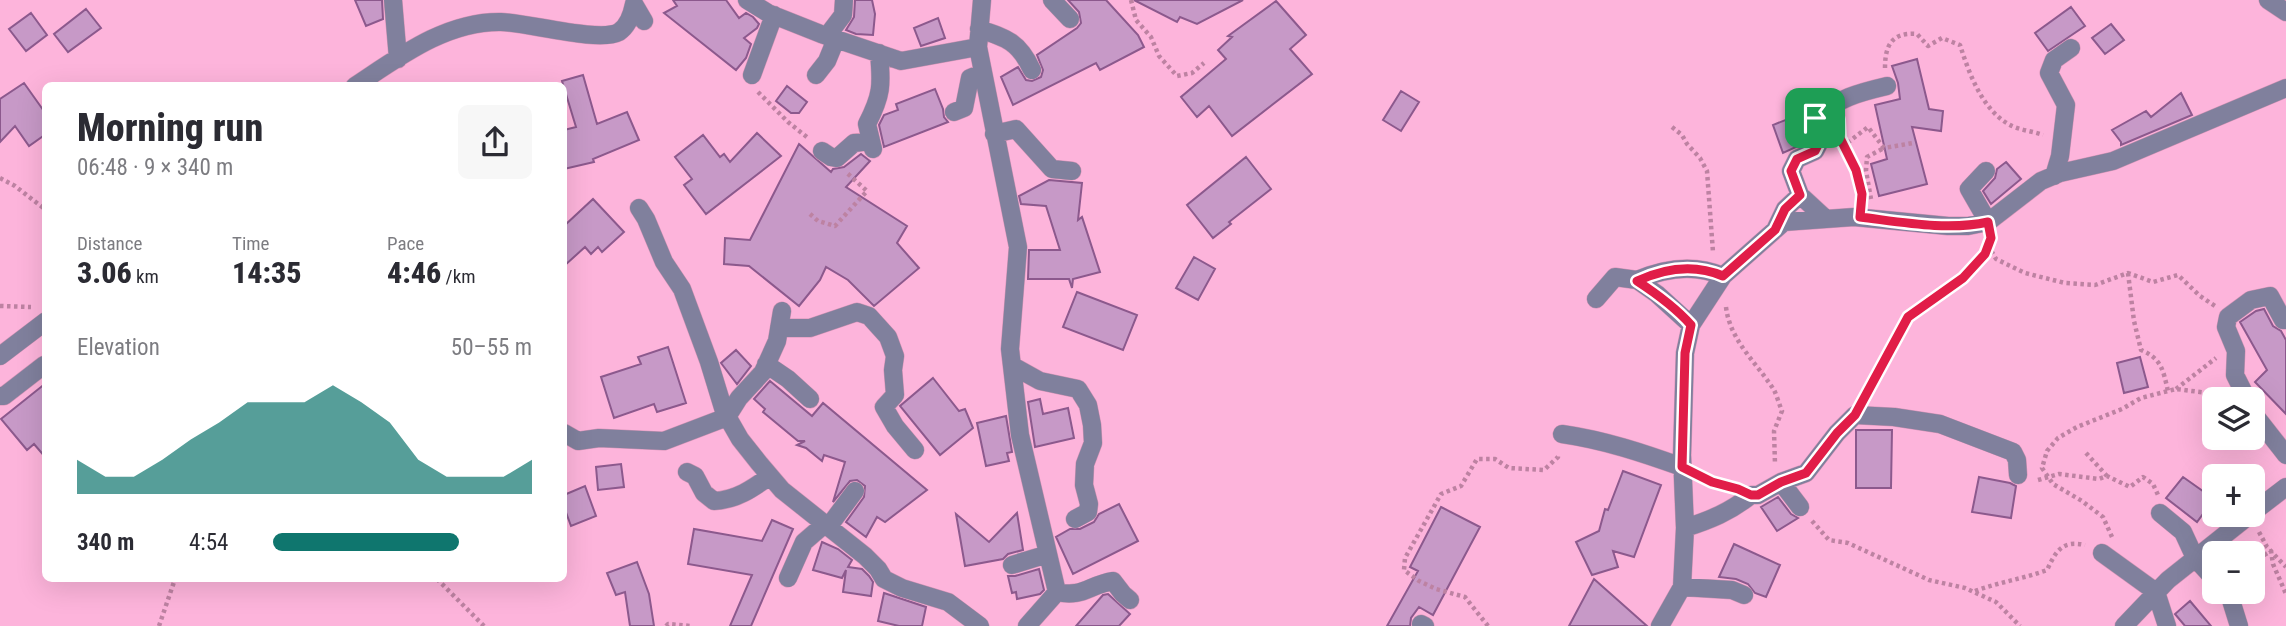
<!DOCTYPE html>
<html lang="en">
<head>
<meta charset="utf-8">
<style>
  :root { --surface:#fff; --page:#f7f7f7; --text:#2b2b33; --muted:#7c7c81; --accent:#0f766e }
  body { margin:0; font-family:"Roboto Condensed",sans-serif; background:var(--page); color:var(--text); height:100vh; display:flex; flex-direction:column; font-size:26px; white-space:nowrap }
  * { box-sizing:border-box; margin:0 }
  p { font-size:23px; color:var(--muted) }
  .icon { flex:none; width:38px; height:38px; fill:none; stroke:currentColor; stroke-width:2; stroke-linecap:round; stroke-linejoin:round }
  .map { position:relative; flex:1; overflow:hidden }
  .panel { position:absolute; left:42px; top:82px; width:525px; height:500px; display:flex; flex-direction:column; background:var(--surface); border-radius:10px; box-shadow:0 7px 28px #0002 }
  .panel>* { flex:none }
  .buttons { position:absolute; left:2202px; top:387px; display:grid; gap:14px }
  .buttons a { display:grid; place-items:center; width:63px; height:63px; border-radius:10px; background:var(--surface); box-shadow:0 7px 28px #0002; font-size:35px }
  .pin { position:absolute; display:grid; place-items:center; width:60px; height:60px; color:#fff; margin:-30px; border-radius:14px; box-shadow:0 4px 10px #0006 }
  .round { display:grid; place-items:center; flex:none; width:74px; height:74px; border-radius:10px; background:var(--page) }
  .head { display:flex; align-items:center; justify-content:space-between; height:119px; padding:0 35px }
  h1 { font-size:38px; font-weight:800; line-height:52px }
  .stats { display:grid; grid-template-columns:repeat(3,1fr); gap:10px; height:119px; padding:7px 35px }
  .stats div { display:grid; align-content:center }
  .stats b { font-size:30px; font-weight:800 }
  .stats small { font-size:19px; font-weight:400 }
  .stats p { font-size:19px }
  .chart { height:196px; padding:14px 35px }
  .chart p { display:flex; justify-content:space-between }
  .chart svg { width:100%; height:126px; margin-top:7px; fill:var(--accent); opacity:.7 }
  ul { padding:0 35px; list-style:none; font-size:23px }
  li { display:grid; grid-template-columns:112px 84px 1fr; align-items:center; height:52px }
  li i { height:18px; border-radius:9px; background:var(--accent) }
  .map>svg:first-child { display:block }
</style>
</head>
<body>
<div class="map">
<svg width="2286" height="626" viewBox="0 0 2286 626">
  <rect width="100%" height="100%" fill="#fdb4db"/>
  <path fill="#c799c7" stroke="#8c598d" stroke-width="2" d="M355 0H382L383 19 366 26Z
    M673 0H726L739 18 746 13 753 17 759 24 757 28 744 38 751 44 746 58 736 70 664 13 677 6Z
    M855 0H872L875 14 873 35 856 34 846 30 854 17Z
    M1068 0H1106L1138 35 1144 47 1100 70 1096 63 1013 105 1001 77 1018 67 1026 80 1032 81 1041 77 1043 70 1037 55 1077 28 1081 23 1079 12Z
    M1134 0H1243L1197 24 1180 17 1177 22Z
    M1276 1 1306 35 1290 49 1312 74 1232 136 1209 106 1197 117 1181 97 1226 59 1218 50 1232 37 1228 36Z
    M2071 7 2085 26 2048 51 2035 33Z
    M86 9 101 28 68 52 54 34Z
    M31 13 47 35 26 51 9 29Z
    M938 18 945 38 921 46 914 28Z
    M2111 24 2124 40 2105 54 2092 38Z
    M1917 59 1929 109 1943 111 1941 131 1912 127 1927 184 1879 196 1871 164 1887 159 1875 105 1900 99 1898 83 1892 66Z
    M583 75 597 124 627 112 639 140 593 159 594 162 564 169V130L576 127 562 81Z
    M24 83 46 114V134L29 146 15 126 0 142V99Z
    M787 86 807 102 799 113H791L776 101Z
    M935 89 943 109 944 117 948 122 884 147 879 125 884 115 898 110 896 104Z
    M1401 91 1419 102 1401 131 1383 120Z
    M2181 93 2192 115 2121 145V142L2112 130 2146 111 2151 117Z
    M1803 113 1810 136 1807 142 1783 153 1773 125Z
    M757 133 781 156 706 214 684 185 692 179 675 157 703 135 720 157 724 154 730 162Z
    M799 144 831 172 833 169 844 167 861 154 870 161 846 187 907 226 897 243 919 268 874 306 848 280 826 267 820 280 799 306 749 266 724 264 725 238 750 240Z
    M1246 157 1271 189 1229 222 1231 224 1213 238 1187 205Z
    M2006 162 2021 179 1991 204 1983 191 1995 178 1997 169Z
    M1049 180 1082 183 1078 220 1082 217 1100 272 1073 279 1072 288 1069 279H1028L1029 250H1060L1046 206 1021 204 1019 196Z
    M593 199 624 232 602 252 598 247 591 254 585 247 564 266V226Z
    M1194 257 1215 269 1198 300 1176 288Z
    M1077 292 1137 315 1123 350 1063 327Z
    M2264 309 2273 326 2281 331 2286 340V414L2255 382 2267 370 2240 322 2256 311Z
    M668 347 686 403 657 412 654 404 614 418 601 377 641 364 638 357Z
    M736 350 751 366 737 384 721 363Z
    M2140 357 2148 387 2124 393 2117 363Z
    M933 378 959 411 965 409 973 428 940 455 900 406Z
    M770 381 812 416 823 403 927 490 885 522 877 517 866 537 846 522 864 497 865 486 857 480 850 481 833 502 845 462 824 455 822 461 806 448 797 445 805 441H798L763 412 765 409 754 399Z
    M46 383V458L34 444 27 450 1 419Z
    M1040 399 1043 414 1068 408 1074 438 1035 447 1028 402Z
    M1006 416 1012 452 1007 453 1009 461 986 466 977 423Z
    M1856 430H1892L1891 488H1856Z
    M621 464 624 487 598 490 596 467Z
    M1623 471 1661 485 1634 557 1613 551 1618 567 1592 575 1576 542 1599 531 1605 509 1608 510Z
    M1979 477 2010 483 2016 486 2011 518 1972 512Z
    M2183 477 2214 499 2197 522 2166 498Z
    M585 486 596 516 571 526 564 507V495Z
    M1778 497 1791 514 1798 518 1777 531 1761 507Z
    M1119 504 1138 541 1073 574 1056 537 1070 529H1080L1094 522 1099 514Z
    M1441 507 1480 527 1433 615 1419 607 1411 618 1410 626H1387L1418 571 1410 567Z
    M1017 513 1023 550 1008 554 1003 559 965 566 956 514 989 542Z
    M772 520 793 529 751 626H730L752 575 688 564 694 529 762 541Z
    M822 542 838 549 852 560 848 567 862 569 869 576 873 582 871 596 843 592 846 570 842 578 813 570Z
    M1734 544 1780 565 1766 597 1755 593 1748 584 1736 579 1719 577Z
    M637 562 649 594 654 626H630L625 592 616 595 607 573Z
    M1039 569 1044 590 1040 594 1017 599 1016 592 1012 593 1008 576H1015Z
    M1594 579 1647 626H1569Z
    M884 593 926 607 922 626H899L878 621Z
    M1108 594 1130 614 1119 626H1076L1103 595Z
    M2190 601 2211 626H2185L2175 614Z"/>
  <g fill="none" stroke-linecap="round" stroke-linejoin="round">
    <g stroke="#d494b6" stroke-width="19">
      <path id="street" d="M393 0 398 59
        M747 0 768 13 821 34 901 61 978 47
        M982 0 978 47 1018 247 1010 349 1020 435 1057 592 1027 626
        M1052 0 1070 19
        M2268 0 2286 12
        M979 29C1007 38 1019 42 1032 70
        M827 36 843 15 844 0
        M752 75 774 15
        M816 75 827 61 836 39
        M355 86C399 57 446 21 501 22 526 22 599 43 619 32 628 26 632 14 634 4L644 21
        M954 112 964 108 970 78 982 73
        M994 134 1016 129 1052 169 1072 171
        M873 149 867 124C882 95 882 85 879 53
        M822 151 831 157 837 158 854 143 870 141
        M1986 171 1969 189 1988 222
        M2054 176 2060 156 2066 105 2049 73 2054 60 2071 48
        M639 208 646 219 664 262 682 289 709 362 724 411 740 439 759 463 782 490 865 556 878 569 884 579 902 588 948 602 980 626
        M1826 219 1800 195 1791 171 1797 159 1815 151 1822 137 1815 118C1839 98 1857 93 1887 86
        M1775 230 1785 209 1800 195
        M1637 280C1665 268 1695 264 1723 276
        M1596 299 1615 277 1637 280 1657 294 1691 325
        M779 328H810L857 312 869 316 888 337 895 356 893 370 895 395 884 407 895 426 915 450
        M0 356 46 321
        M766 364 788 379 810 399
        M1013 366 1040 381 1078 389 1088 405 1092 425 1093 443 1085 464 1084 485 1089 504 1088 512 1075 519
        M0 396H4L44 365 46 366
        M2247 399 2235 375 2236 351 2226 327 2228 317 2251 300 2270 296 2283 320H2286
        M2252 409 2257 418 2286 455
        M564 433 578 441 599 438 664 441 727 417 739 398 763 372 777 341 782 311
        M1562 434C1604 440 1643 453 1682 467
        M687 472 695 476 704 493 714 501C736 500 752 489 770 476
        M1781 482 1806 473 1837 433 1855 415 1894 417 1940 424 2013 452 2017 460 2018 475
        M2160 513 2183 532 2195 558 2214 579
        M2252 513 2286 487
        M829 526 855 491
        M1685 528C1710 520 1730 512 1751 495H1758L1781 482 1800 507
        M2102 553 2156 592 2167 626
        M1012 565 1048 554
        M788 578 804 542 826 523
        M1682 587 1732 590 1744 595
        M1057 592C1082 598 1089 585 1113 581L1123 594 1130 600
        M2225 592 2230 597 2239 626
        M1421 624 1425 626
        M1660 626 1682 587 1685 528 1682 455 1685 353 1691 325 1723 276 1784 222 1854 217 1948 226H1968L1988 222 2041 181 2060 173 2113 161 2286 88
        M2124 626 2168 580 2251 514"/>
    </g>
    <path stroke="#bd82a2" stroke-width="4.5" stroke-dasharray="3.5 3.5" stroke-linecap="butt" d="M1131 0 1136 20 1151 37 1159 56 1177 76 1192 73 1204 63
      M1885 68C1885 45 1892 32 1917 34L1928 46 1942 38 1960 45C1969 73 1982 110 2010 125 2019 130 2032 131 2043 135
      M758 92 788 122 808 138
      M1672 127 1682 135 1687 144 1700 158 1707 171 1713 252
      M1841 142 1856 170 1861 199
      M1842 147 1868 127 1884 148 1913 143
      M0 178 15 186 46 210
      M1871 199 1866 171 1867 157 1884 148
      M810 214 818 221 835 226 867 191 847 173
      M1988 245 1996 259 2025 273 2065 283 2095 285 2128 273 2153 282 2178 275 2200 296 2215 306
      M2128 273 2134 321 2141 350C2162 359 2163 370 2168 391
      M0 306 31 307
      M1726 307C1730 341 1757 363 1774 390 1777 396 1779 404 1782 411L1774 431 1775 464
      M2176 389 2216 358
      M1865 395 1907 317 1963 278 1985 254 1988 246
      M2086 453 2107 476
      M1702 477 1712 482 1730 487
      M2038 480 2059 474 2099 479 2107 476 2130 487 2143 477 2153 484 2158 495
      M1812 521 1829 540 1848 543 1929 580 1965 588 1996 602 2020 626
      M2259 532 2267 547 2286 567
      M2112 537 2103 517 2082 501 2053 484 2042 468 2047 451 2058 438 2077 427 2122 409 2141 398 2176 389 2224 395
      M2252 562 2271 551 2273 564 2286 594
      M437 579 484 626
      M1975 591C1999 582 2023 579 2047 570 2056 551 2062 540 2085 545
      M159 626 175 579
      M666 626 668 624 691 626
      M1488 626 1465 597 1436 589 1419 581 1404 570 1405 558 1441 494 1461 486 1477 459H1495L1509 468 1544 470 1558 457 1559 453"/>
    <use href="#street" stroke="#80809d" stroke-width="18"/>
  </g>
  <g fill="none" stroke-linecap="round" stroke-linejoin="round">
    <g stroke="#fff" stroke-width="14">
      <path id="route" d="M1834 103 1839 120 1840 138 1856 170 1862 194 1860 217C1901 222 1947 231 1988 222L1991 238 1985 254 1963 278 1908 317 1855 415 1837 433 1806 473 1781 482 1758 495H1751L1738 489 1712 482 1682 467 1685 353 1691 325C1675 307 1657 294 1637 281 1665 268 1695 264 1723 276L1775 230 1785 209 1800 195 1791 171 1797 159 1815 151 1822 137 1815 118Z"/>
    </g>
    <use href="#route" stroke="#e11d48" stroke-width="9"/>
  </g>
</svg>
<div class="buttons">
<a><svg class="icon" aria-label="layers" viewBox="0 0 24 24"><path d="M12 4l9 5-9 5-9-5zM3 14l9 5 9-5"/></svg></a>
<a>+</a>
<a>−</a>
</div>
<div class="pin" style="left:1815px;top:118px;background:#1e9e55"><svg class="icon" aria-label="arrive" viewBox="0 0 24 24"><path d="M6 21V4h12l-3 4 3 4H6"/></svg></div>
<section class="panel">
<div class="head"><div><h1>Morning run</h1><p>06:48 · 9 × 340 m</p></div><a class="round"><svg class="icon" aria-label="share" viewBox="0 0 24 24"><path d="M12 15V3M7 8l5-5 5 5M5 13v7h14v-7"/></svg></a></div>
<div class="stats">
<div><p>Distance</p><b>3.06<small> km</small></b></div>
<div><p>Time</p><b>14:35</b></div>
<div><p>Pace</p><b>4:46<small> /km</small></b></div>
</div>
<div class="chart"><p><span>Elevation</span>50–55 m</p>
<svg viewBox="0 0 160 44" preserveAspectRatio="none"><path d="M0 44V32L10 38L20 38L30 32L40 25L50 19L60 12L70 12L80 12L90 6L100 12L110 19L120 32L130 38L140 38L150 38L160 32V44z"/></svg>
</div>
<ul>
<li><b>340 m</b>4:54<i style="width:72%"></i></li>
</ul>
</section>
</div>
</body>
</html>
